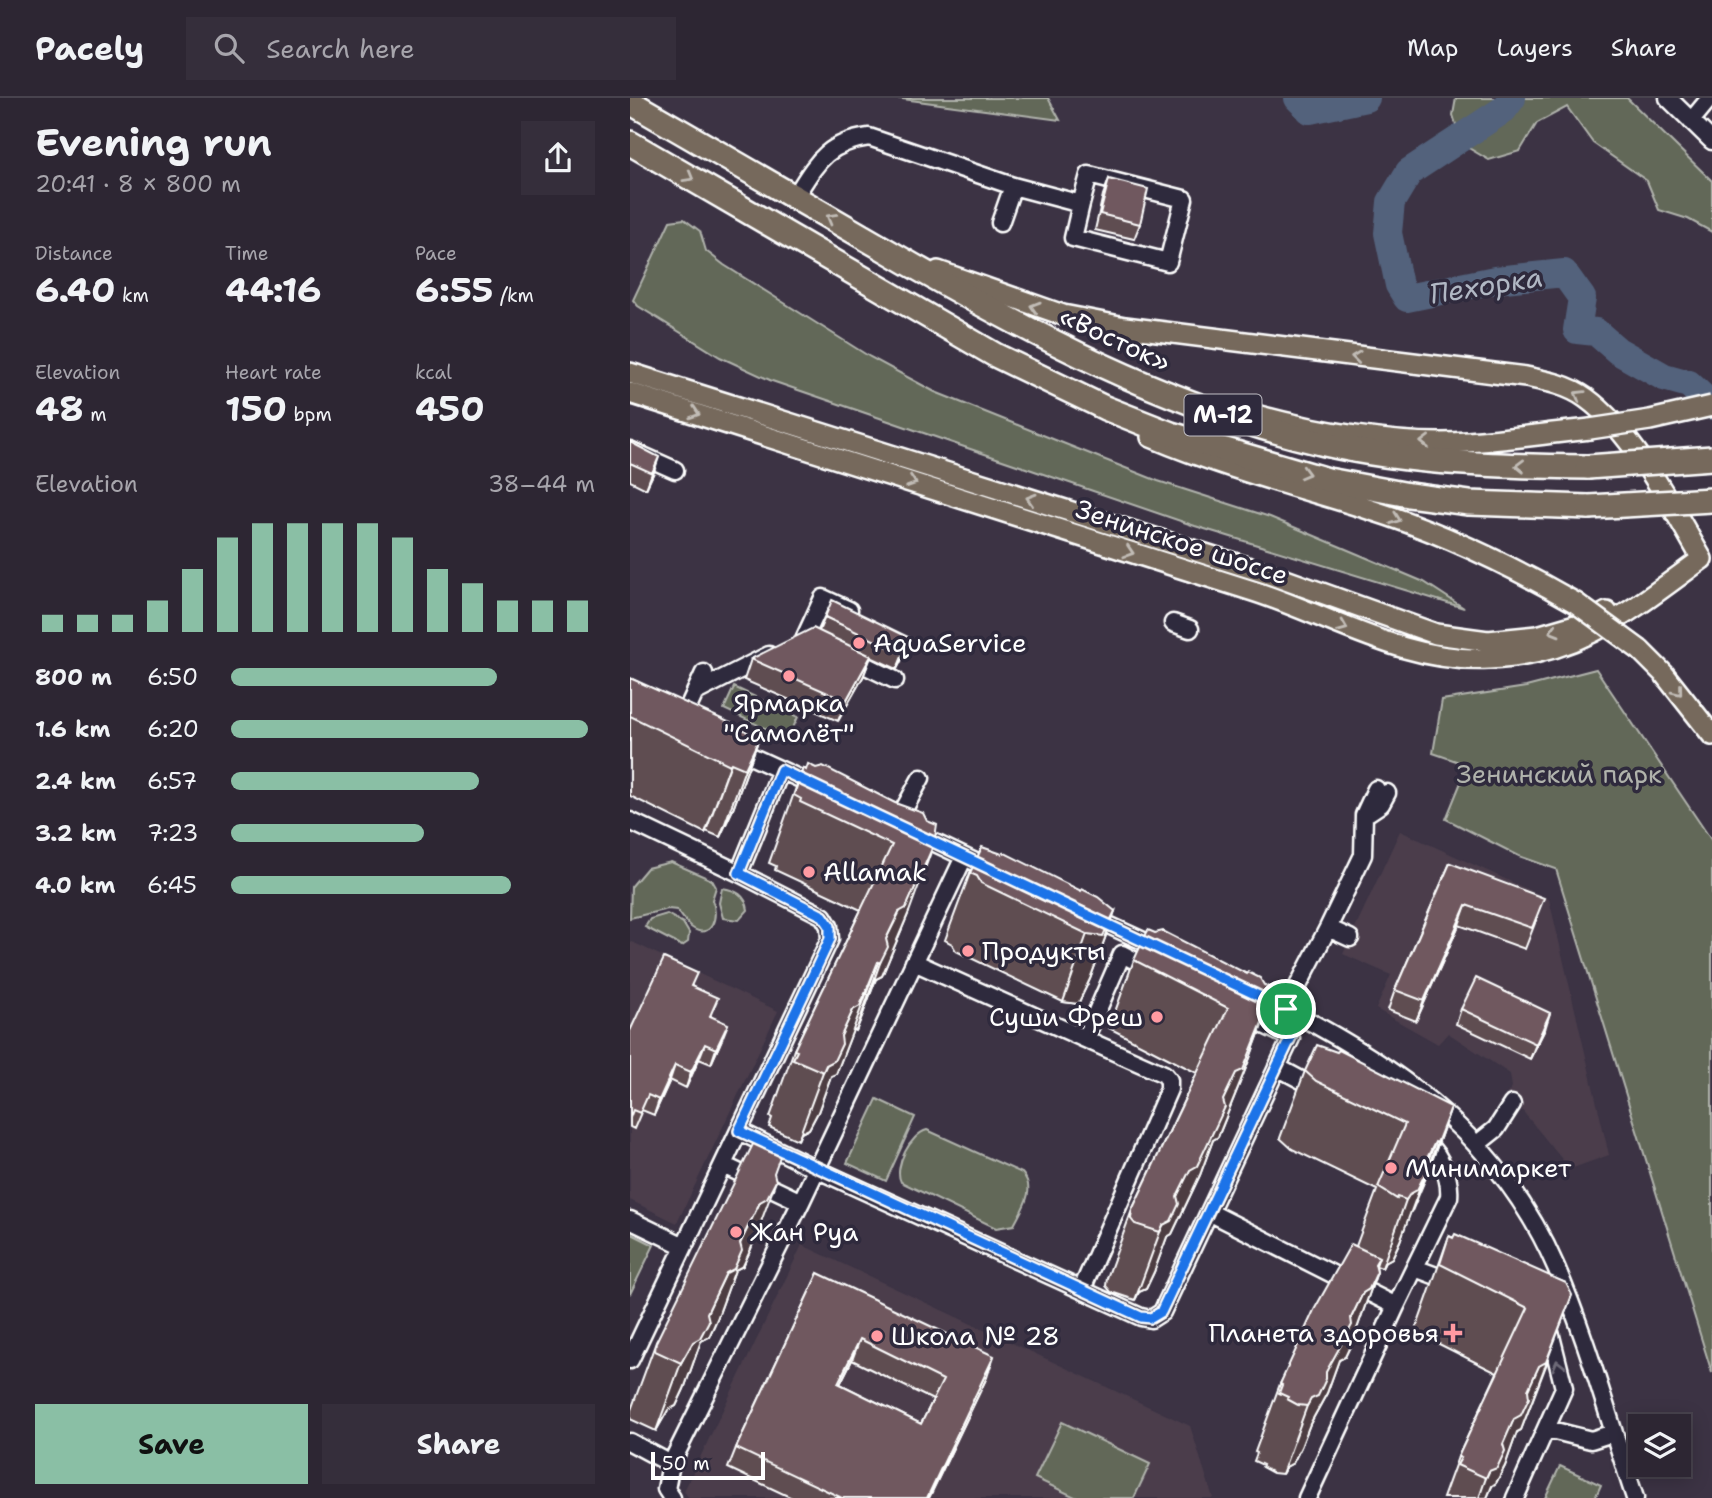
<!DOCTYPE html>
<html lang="en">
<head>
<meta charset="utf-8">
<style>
  :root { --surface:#2d2633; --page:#352e3b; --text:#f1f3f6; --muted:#a7a5ac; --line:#48434e; --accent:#8abfa5 }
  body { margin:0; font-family:"Shantell Sans",sans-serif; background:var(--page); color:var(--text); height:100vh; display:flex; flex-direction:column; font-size:26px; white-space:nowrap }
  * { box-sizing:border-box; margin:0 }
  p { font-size:23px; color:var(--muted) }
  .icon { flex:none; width:38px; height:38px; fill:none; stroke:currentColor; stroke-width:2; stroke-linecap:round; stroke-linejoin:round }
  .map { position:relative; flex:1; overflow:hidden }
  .panel { display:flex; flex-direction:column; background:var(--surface); width:630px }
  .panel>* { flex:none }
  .tools { position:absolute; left:998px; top:1316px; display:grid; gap:14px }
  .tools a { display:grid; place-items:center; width:63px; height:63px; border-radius:0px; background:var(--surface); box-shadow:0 4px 18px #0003,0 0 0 2px var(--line); font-size:35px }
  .scale { position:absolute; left:21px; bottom:18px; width:114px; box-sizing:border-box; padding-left:7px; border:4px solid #fff; border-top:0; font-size:19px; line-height:24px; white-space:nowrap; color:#fff; -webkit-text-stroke:5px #2f2a3d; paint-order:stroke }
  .pin { position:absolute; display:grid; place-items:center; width:60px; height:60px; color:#fff; margin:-30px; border:4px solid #fff; border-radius:50%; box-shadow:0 2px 7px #0007 }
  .round { display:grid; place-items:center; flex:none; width:74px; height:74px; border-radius:0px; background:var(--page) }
  .head { display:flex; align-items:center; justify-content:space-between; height:119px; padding:0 35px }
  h1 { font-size:38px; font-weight:700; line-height:52px }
  .figures { display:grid; grid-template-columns:repeat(3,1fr); gap:10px; height:119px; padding:7px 35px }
  .figures div { display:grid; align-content:center }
  .figures b { font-size:35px; font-weight:700 }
  .figures small { font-size:19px; font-weight:400 }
  .figures p { font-size:19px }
  .chart { height:196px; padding:14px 35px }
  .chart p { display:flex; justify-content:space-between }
  .chart svg { width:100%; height:126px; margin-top:7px; stroke:var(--accent); stroke-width:6 }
  .primary-button { display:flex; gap:14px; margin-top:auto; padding:14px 35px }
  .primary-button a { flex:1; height:80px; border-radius:0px; background:var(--accent); color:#111; font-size:28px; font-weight:700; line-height:80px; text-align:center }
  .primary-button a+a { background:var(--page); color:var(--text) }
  ul { padding:0 35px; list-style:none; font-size:23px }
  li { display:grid; grid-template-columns:112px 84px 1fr; align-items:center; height:52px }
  li i { height:18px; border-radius:9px; background:var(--accent) }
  header { display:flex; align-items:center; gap:42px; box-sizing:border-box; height:98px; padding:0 35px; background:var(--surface); border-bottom:2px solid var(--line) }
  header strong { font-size:33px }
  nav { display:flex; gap:38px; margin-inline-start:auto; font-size:24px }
  .search { width:490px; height:63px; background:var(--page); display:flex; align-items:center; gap:18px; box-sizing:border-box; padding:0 24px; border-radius:0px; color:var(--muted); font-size:26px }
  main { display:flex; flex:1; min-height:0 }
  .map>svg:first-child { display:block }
</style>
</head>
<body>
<header>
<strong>Pacely</strong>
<div class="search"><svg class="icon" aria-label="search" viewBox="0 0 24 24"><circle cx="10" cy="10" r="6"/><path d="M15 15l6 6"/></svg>Search here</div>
<nav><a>Map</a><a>Layers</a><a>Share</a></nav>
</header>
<main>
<section class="panel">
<div class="head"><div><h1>Evening run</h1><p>20:41 · 8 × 800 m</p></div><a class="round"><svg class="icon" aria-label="share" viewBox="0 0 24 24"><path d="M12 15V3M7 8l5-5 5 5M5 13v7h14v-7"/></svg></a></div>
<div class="figures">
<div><p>Distance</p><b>6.40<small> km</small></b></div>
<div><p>Time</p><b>44:16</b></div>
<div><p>Pace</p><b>6:55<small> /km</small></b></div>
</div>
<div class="figures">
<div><p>Elevation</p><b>48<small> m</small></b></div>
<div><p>Heart rate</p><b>150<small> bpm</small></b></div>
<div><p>kcal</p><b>450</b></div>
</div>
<div class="chart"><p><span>Elevation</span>38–44 m</p>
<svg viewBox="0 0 160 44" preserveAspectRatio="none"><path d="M5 44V38M15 44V38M25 44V38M35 44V33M45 44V22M55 44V11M65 44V6M75 44V6M85 44V6M95 44V6M105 44V11M115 44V22M125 44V27M135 44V33M145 44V33M155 44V33"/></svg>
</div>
<ul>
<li><b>800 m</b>6:50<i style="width:73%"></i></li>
<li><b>1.6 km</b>6:20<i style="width:98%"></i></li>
<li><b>2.4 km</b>6:57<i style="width:68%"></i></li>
<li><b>3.2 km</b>7:23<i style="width:53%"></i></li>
<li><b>4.0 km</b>6:45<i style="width:77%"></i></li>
</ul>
<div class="primary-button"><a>Save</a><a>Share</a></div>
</section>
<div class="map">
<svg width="1082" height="1400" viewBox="0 0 1082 1400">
  <rect width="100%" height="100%" fill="#3c3344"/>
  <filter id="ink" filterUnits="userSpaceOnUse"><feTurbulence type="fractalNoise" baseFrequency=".0143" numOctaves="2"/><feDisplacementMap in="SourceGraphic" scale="14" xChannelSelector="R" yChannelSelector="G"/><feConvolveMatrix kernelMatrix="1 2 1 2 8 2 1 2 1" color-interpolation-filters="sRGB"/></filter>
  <g filter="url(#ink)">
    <path fill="#4b3e4c" d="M770 733 919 801 979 1057 940 1071 891 1011 874 1000 882 989 880 976 818 935 808 946 746 911 761 877 713 856Z
      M0 843 148 913 47 1125 0 1102Z
      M172 1147 560 1328 583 1400H59L54 1393Z"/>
    <path fill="#626759" stroke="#b0b3ac" stroke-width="2" d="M265 0H418L430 22Z
      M826 0H997L1082 83V134L1058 121 1029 112 1017 83 963 45 937 9 907 25 890 53 859 62 832 46 823 17Z
      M54 121 70 133 76 153 94 167 240 259 305 294 528 383 640 419 794 484 834 510 565 428 142 283 90 259 8 208 3 202 40 123Z
      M966 571 1082 743V1275L926 771 889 758 816 721 838 667 803 655 812 602 896 589Z
      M104 589 168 619 158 641 94 611Z
      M41 764 82 782 86 789 82 802C90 818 81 844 61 829 56 825 51 817 47 812L38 811 0 820 1 789 17 770Z
      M92 790C106 792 116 797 118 812L109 822 93 820 89 805Z
      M37 816 53 825 59 835 58 844 52 848 15 829 20 821Z
      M247 1001 285 1019 256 1083 217 1065Z
      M297 1032 392 1075C407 1091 392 1111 384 1127L366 1130 271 1084C263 1069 281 1036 297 1032Z
      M0 1135 24 1147 0 1196Z
      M432 1324 520 1366 504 1400H447L405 1380Z
      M930 1368 971 1387 965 1400H915Z"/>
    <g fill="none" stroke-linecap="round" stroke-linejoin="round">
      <path stroke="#52627c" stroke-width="28" d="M668 0 680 12 736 0
        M882 0 873 12 779 74 761 104 758 135 769 187 777 200 865 182 934 175 952 200 947 232 966 234 988 253 1034 279 1059 286 1082 308"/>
      <g stroke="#fff" stroke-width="21">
        <path id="minor" d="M1038 0 1082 43
          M1061 23 1080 0
          M164 100C186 66 195 45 239 39L383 88 451 106 443 140 538 164 554 101 459 77 451 106
          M370 125 383 88
          M0 352 45 372
          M543 525 560 531
          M175 539 193 500 219 512
          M218 559 265 582
          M66 594 139 557
          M51 625 74 575
          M103 650 188 689
          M739 714 751 706 757 695
          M0 723 109 775
          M266 726 291 680
          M284 735 362 772
          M461 819 533 852
          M698 830 733 757 734 717 746 691
          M284 864 455 941 492 856 521 871
          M623 895C752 956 867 1032 926 1169 958 1243 979 1323 1005 1400
          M656 911 698 830 720 840
          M647 969 688 991
          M109 1033 186 1071 511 1219 521 1221 532 1214 661 940 613 917
          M846 1047 866 1031 882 1006
          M93 1067 171 1104
          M579 1114 766 1208 819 1099C821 1078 808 1051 790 1042
          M0 1122 54 1148
          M785 1170 825 1185
          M452 1191 539 991V982L534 976 455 941
          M0 1262 200 841 199 828 193 818 109 775 151 672
          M917 1331 961 1342 983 1335
          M0 1344 41 1366
          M42 1400 36 1391 41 1366 171 1104 334 759
          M677 1400 766 1208
          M885 1400 934 1290 919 1230"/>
      </g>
      <g stroke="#fff" stroke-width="24">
        <path id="major" d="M308 173 433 217 495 229 896 279C917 283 938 287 956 300 1002 333 1044 412 1072 461
          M0 275 639 476 806 536 858 543 907 538 962 522 977 514
          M0 295C208 361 416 427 623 493 701 518 774 565 859 561 949 558 1003 511 1072 461
          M615 314C682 333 768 349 838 344 879 341 920 335 960 331
          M521 339C592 369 664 388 738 411 812 434 880 467 946 505
          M1010 552 1034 576 1082 637"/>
      </g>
      <g stroke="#fff" stroke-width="28">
        <path id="highway" d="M0 4C87 54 174 104 261 155 399 235 539 310 695 346 783 366 869 368 958 369
          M0 45 365 257 475 310 541 336 698 382 779 397 839 405 959 409"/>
      </g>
      <use href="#minor" stroke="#2f2a3d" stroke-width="16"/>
      <use href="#major" stroke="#76695c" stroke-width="19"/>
      <use href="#highway" stroke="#76695c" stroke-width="23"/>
      <g stroke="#fff" stroke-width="24" stroke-linecap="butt">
        <path id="major-bridge" d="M960 331 1020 322 1082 308
          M946 505 1010 552"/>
      </g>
      <g stroke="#fff" stroke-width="28" stroke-linecap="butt">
        <path id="highway-bridge" d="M958 369 1082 360
          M959 409 1082 402"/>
      </g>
      <use href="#major-bridge" stroke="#76695c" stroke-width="19"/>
      <use href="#highway-bridge" stroke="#76695c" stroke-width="23"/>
    </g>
    <path fill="#5f4d51" stroke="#fff" stroke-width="2" fill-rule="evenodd" d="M479 81 510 126 504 141 465 132 473 97Z
      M0 344 24 374 16 391 0 383Z
      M195 519 275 555 267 571 241 559 233 579 208 623 114 582 121 561 189 533Z
      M0 580 128 643 103 711 90 739 76 733 75 735 0 698Z
      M173 670 265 705 279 814 252 878 246 881 233 916 226 933 223 932 206 976 201 978 188 1014 179 1031 171 1035 168 1042 139 1029 142 1020 140 1019 164 952 231 812 145 772 146 768 139 765Z
      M820 765 907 820 895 851 829 827 786 923 758 912 765 892Z
      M340 775 485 813 460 881 448 906 433 904 326 853 322 846 315 842Z
      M504 862 634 887 645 892 620 960 588 1039 583 1042 570 1077 542 1136 537 1139 524 1174 516 1191 509 1194 505 1202 481 1194 476 1188 477 1180 502 1112 567 975 479 930Z
      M62 888 81 918 92 941 81 966 69 961 56 990 40 982 24 1017 12 1012 4 1031 0 1029V933Z
      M831 911 915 931 900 961 826 926Z
      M675 973 821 1009 797 1077 781 1112 770 1143 762 1160 755 1164 752 1170 746 1168 747 1174 723 1242 715 1259 709 1262 697 1295 680 1326 671 1349 663 1365 656 1369 652 1376 643 1375 632 1369 633 1367 624 1363 627 1355 625 1354 650 1286 726 1148 747 1092 662 1051 650 1040Z
      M144 1075 121 1151 113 1168 105 1172 87 1221 79 1239 71 1243 54 1291 46 1308 38 1312 26 1333 0 1321 1 1312 26 1244Z
      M819 1138 936 1185 917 1265 891 1332 887 1334 875 1368 866 1385 862 1388 857 1400H813L828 1359 867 1275 785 1234Z
      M188 1175 357 1279 299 1400H162L98 1370 106 1350ZM222 1262 303 1302 291 1326 210 1286Z"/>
    <path fill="#4e3e42" stroke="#fff" stroke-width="2" d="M29 359 24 374 16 391 22 375Z
      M280 540 275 555 267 571 273 556Z
      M241 558 233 579 208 623 216 603Z
      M128 643 103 711 90 739 115 671Z
      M101 665 76 733 75 735 100 667Z
      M304 746 279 814 252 878 246 881 233 916 226 933 250 865 256 841Z
      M836 807 829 827 786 923 794 903Z
      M485 813 460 881 448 906 433 904 457 836Z
      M248 864 223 932 206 976 201 978 188 1014 179 1031 171 1035 168 1042 193 974 223 912Z
      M645 892 620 960 588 1039 583 1042 570 1077 542 1136 537 1139 524 1174 516 1191 509 1194 505 1202 530 1134Z
      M920 915 915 931 900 961 906 946Z
      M98 926 92 941 81 966 86 951Z
      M75 946 69 961 56 990 61 974Z
      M45 967 40 982 24 1017 29 1002Z
      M821 1009 797 1077 782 1113 807 1045Z
      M805 1044 787 1092 795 1076 770 1143 762 1160 755 1164 752 1170 776 1102Z
      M146 1083 121 1151 113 1168 105 1172 87 1221 79 1239 71 1243 54 1291 46 1308 38 1312 26 1333 51 1265 77 1215 130 1104Z
      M749 1159 737 1193 747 1174 723 1242 715 1259 709 1262 697 1295 680 1326 671 1349 663 1365 656 1369 652 1376 677 1308 721 1220Z
      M942 1197 891 1332 887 1334 875 1368 866 1385 862 1388 857 1400H849L856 1380Z
      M230 1241 222 1262 200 1306 208 1285Z
      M364 1258 357 1279 299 1400H297Z"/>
    <path fill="#6f595e" stroke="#fff" stroke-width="2" fill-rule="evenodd" d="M479 81 518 91 510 126 470 116Z
      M0 344 29 359 22 375 0 365Z
      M202 502 280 540 273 556 195 519Z
      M183 530 241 558 216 603 121 561Z
      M0 580 112 630 128 643 115 671 101 665 100 667 0 618Z
      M178 666 186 670 193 668 265 705 293 715 297 723 307 727 304 746 276 810 269 814 256 841 258 849 250 865 248 864 230 908 223 912 211 938 212 946 204 963 196 967 193 974 163 961 167 953 164 952 262 747 170 704 171 701 164 697 173 670 176 672Z
      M352 749 372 756 373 754 451 793 452 791 468 799 485 813 473 838 457 836 351 785 347 778 340 775Z
      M820 765 914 800 902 830 836 807 794 903 765 892Z
      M518 832 525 835 533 833 617 876 618 874 630 880 634 887 645 892 613 972 606 975 593 1002 595 1009 567 1068 560 1072 547 1098 549 1106 541 1123 533 1127 530 1134 505 1126 501 1121 502 1112 598 910 504 862Z
      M34 860 67 875 61 888 88 900 80 918 98 926 86 951 75 946 61 974 45 967 29 1002 18 997 10 1015 3 1012 0 1020V933Z
      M846 880 920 915 906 946 831 911Z
      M687 947 707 954 709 952 821 1009 807 1045 805 1044 793 1068 795 1076 787 1092 780 1096 776 1102 768 1099 767 1101 748 1089 775 1026 686 983 675 973Z
      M126 1040 152 1053 144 1075 146 1083 137 1100 130 1104 110 1145 112 1153 104 1171 96 1175 77 1215 79 1223 70 1240 63 1244 51 1265 25 1253 26 1244Z
      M825 1136 936 1185 942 1197 916 1264 909 1268 898 1292 899 1300 891 1317 884 1321 873 1346 875 1353 867 1370 859 1373 856 1380 827 1367 831 1360 828 1359 898 1210 810 1166 819 1138 823 1140Z
      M721 1146 749 1159 745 1166 747 1174 739 1191 733 1195 721 1220 722 1227 696 1274V1281L688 1298 681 1301 677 1308 668 1307 657 1301 658 1299 649 1295 652 1287 650 1286 684 1212Z
      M188 1175 364 1258 297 1400H212L106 1350ZM230 1241 313 1282 291 1326 208 1285Z"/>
    <defs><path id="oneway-chevron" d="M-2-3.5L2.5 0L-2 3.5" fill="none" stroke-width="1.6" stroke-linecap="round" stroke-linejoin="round" transform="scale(1.75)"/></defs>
    <g stroke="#c1bcb6">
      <use href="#oneway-chevron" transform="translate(59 79) rotate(30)"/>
      <use href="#oneway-chevron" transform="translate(201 120) rotate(-150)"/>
      <use href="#oneway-chevron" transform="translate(405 209) rotate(-163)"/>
      <use href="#oneway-chevron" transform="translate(726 259) rotate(-173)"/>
      <use href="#oneway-chevron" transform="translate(949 297) rotate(-149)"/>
      <use href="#oneway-chevron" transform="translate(65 315) rotate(18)"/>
      <use href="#oneway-chevron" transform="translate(795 344) rotate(-179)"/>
      <use href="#oneway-chevron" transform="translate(890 368) rotate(-179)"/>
      <use href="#oneway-chevron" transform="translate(675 375) rotate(15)"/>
      <use href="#oneway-chevron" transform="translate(282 384) rotate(18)"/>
      <use href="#oneway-chevron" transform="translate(401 401) rotate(-163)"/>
      <use href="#oneway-chevron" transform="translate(766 421) rotate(20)"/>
      <use href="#oneway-chevron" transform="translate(499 454) rotate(18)"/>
      <use href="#oneway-chevron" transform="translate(713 529) rotate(22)"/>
      <use href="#oneway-chevron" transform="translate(924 533) rotate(164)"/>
      <use href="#oneway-chevron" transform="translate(1048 593) rotate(51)"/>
    </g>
    <use stroke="#6d6a77" href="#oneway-chevron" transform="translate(928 1267) rotate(-104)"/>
  </g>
  <g fill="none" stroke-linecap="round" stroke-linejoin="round" filter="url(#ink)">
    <g stroke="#fff" stroke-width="14">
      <path id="route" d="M151 672 671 918 531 1214 521 1220 511 1219 109 1033 200 841V828L193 818 109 775Z"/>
    </g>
    <use href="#route" stroke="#1a73e8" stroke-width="9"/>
  </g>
  <g fill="#ff9aa2" stroke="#2f2a3d" stroke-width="2.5">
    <circle cx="229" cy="545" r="7"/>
    <circle cx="159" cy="578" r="7"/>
    <circle cx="179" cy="774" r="7"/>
    <circle cx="338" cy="853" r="7"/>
    <circle cx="527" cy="919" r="7"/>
    <circle cx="761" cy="1070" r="7"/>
    <circle cx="106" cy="1134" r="7"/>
    <path d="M819.5 1224.5h7v7h7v7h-7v7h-7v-7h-7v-7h7z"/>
    <circle cx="247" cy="1238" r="7"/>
  </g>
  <g text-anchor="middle" stroke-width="7" stroke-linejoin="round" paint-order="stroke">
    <rect fill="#2f2a3d" stroke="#c1bfc5" stroke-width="2" x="554.5" y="296.5" width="77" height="41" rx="5"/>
    <g font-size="24" font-weight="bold" fill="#fff">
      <text x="593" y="325">М-12</text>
    </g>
    <g font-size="26" fill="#fff" stroke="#2f2a3d">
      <text transform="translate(485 241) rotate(25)" y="9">«Восток»</text>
      <text transform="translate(552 444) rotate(18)" y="9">Зенинское шоссе</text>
    </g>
    <g font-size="26" fill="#fff" stroke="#2f2a3d" text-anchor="start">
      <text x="243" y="554">AquaService</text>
      <text x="159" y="614" text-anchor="middle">Ярмарка<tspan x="159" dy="30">"Самолёт"</tspan></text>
      <text x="193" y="783">Allamak</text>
      <text x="352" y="862">Продукты</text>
      <text x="513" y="928" text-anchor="end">Суши Фреш</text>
      <text x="775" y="1079">Минимаркет</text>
      <text x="120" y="1143">Жан Руа</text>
      <text x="809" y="1244" text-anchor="end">Планета здоровья</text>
      <text x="261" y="1247">Школа № 28</text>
    </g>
    <g font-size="26" fill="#b0b3ac" stroke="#2f2a3d">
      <text x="929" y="685">Зенинский парк</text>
    </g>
    <g font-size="28" font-style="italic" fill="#b1b8c4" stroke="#2f2a3d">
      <text transform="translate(856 187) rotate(-9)" y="10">Пехорка</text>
    </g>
  </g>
</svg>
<div class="tools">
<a><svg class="icon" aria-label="layers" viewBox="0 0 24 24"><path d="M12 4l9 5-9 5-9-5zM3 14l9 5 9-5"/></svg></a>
</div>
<div class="scale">50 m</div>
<div class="pin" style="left:656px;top:911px;background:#1e9e55"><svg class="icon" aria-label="arrive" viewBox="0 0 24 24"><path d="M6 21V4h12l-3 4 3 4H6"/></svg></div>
</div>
</main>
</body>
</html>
